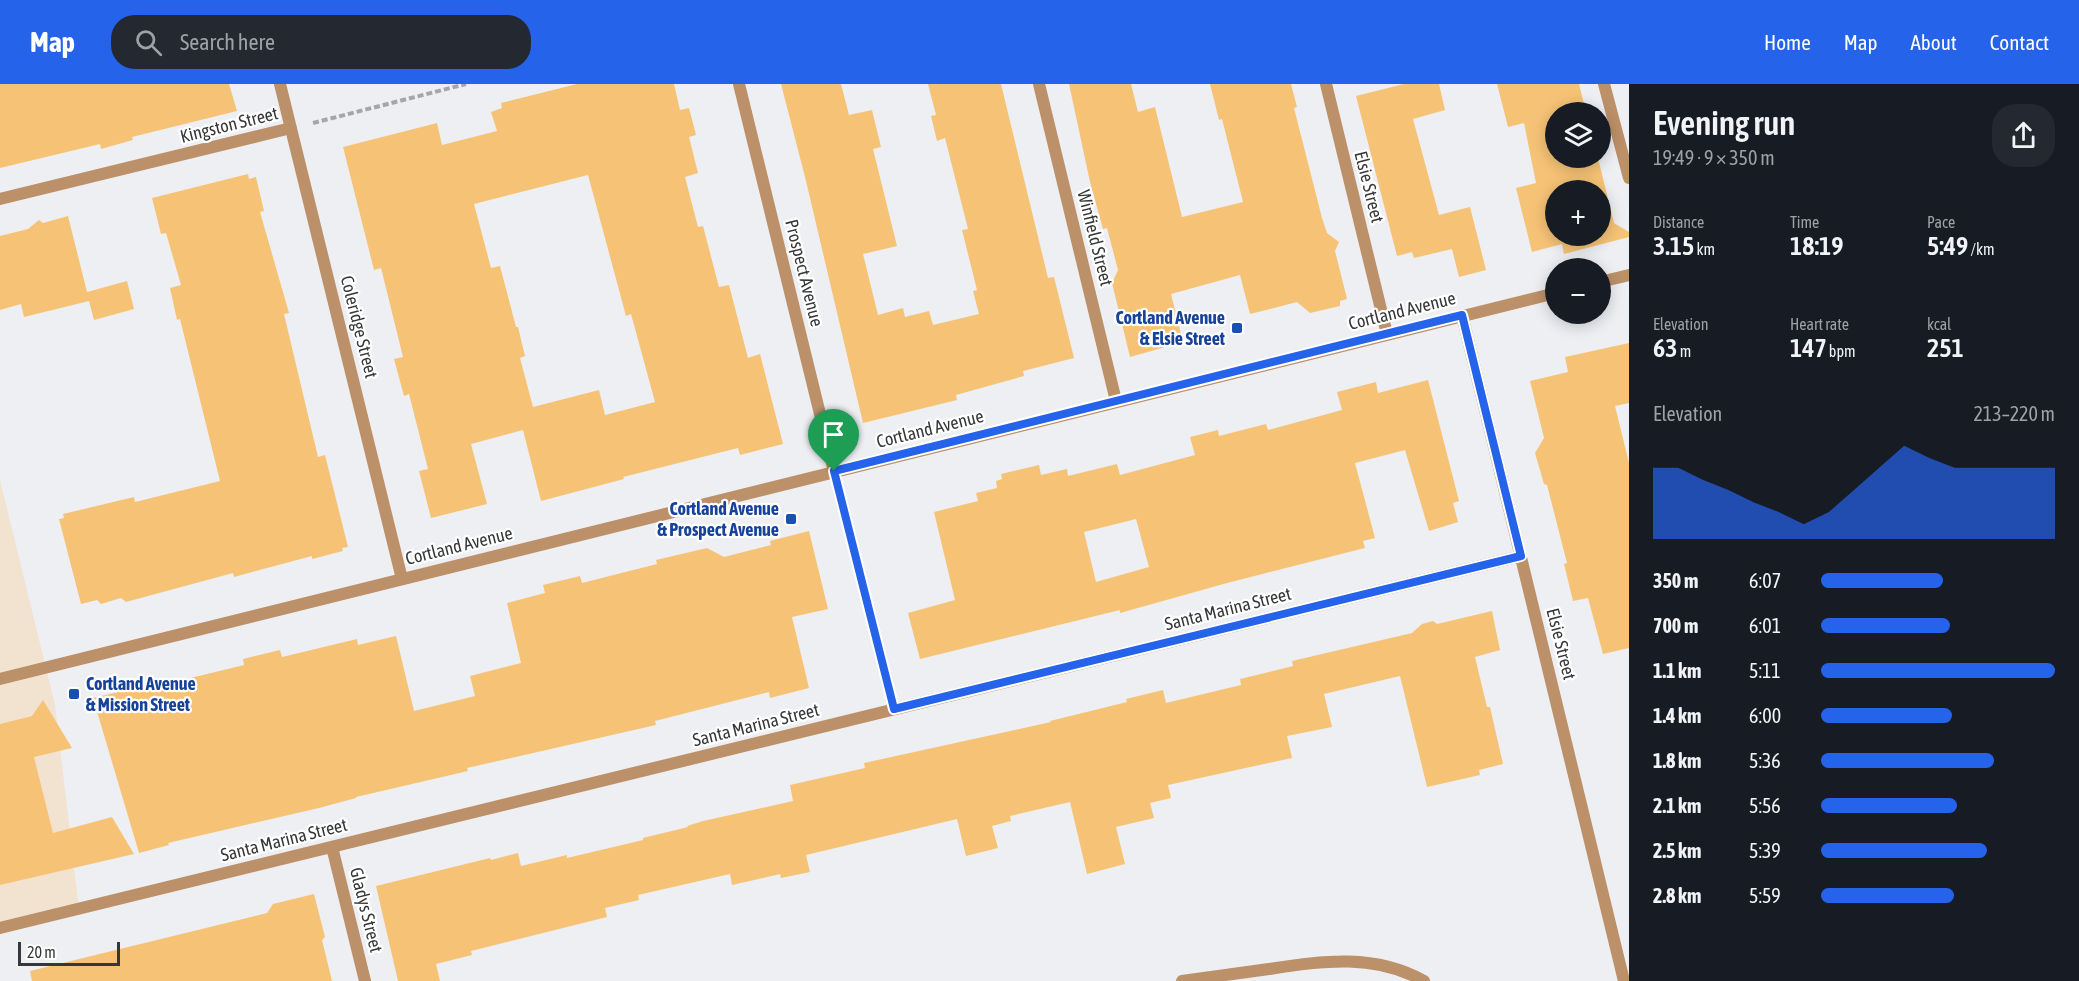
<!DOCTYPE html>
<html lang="en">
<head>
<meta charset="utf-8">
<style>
  :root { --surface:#171b24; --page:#242831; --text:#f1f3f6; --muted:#9ea1a6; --accent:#2563eb }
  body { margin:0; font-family:"Asap Condensed",sans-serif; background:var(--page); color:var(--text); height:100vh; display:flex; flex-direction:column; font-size:22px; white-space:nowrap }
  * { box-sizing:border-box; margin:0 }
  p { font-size:20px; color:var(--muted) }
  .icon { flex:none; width:33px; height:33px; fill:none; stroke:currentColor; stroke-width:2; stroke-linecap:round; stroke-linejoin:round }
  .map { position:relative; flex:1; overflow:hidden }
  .side { display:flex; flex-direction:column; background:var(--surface); width:450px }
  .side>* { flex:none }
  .tools { position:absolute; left:1545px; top:18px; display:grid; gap:12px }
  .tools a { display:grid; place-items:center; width:66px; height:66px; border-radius:50%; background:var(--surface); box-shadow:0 3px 15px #0003; font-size:30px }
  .scale { position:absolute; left:18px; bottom:15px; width:102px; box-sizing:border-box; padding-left:6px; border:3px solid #363738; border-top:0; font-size:16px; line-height:21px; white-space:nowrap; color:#363738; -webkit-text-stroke:4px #fff; paint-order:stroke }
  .pin { position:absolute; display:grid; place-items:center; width:51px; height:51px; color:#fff; margin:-62px -26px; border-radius:50% 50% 50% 0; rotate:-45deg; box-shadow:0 0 6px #0007 }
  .pin .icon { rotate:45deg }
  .round { display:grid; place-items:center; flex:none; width:63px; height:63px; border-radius:24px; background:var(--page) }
  .head { display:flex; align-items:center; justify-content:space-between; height:102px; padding:0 24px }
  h1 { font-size:33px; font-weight:600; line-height:45px }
  .stats { display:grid; grid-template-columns:repeat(3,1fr); gap:9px; height:102px; padding:6px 24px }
  .stats div { display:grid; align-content:center }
  .stats b { font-size:26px; font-weight:600 }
  .stats small { font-size:16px; font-weight:400 }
  .stats p { font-size:16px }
  .chart { height:168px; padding:12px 24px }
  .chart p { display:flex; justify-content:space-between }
  .chart svg { width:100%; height:108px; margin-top:6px; fill:var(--accent); opacity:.7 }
  ul { padding:0 24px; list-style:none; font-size:20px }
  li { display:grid; grid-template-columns:96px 72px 1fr; align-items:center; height:45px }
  li i { height:15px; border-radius:8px; background:var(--accent) }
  header { display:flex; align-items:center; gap:36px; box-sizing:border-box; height:84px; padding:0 30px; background:var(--accent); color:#fff }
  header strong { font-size:28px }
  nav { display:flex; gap:33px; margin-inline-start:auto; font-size:21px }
  .search { width:420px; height:54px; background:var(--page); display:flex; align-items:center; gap:15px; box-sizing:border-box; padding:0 21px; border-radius:24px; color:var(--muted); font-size:22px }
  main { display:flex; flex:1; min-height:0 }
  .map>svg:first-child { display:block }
</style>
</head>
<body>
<header>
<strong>Map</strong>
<div class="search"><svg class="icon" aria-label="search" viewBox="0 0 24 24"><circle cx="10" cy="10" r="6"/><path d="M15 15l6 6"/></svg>Search here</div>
<nav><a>Home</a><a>Map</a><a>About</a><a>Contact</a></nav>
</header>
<main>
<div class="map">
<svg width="1629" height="897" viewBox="0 0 1629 897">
  <rect width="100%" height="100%" fill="#edeff3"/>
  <path fill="#f2e3d0" d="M0 396 55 621 79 825 0 844Z"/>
  <path fill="#f6c376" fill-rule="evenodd" d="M0 0H229L237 27 132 53 133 56 101 65 100 60 0 84Z
    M577 0H674L680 26 689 24 696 51 689 53 698 89 685 93 698 143 703 142 719 203 729 201 748 274 760 270 783 360 740 371 738 364 623 393 624 395 541 417 523 346 471 360 487 420 431 434 419 387 428 385 409 310 404 312 394 275 403 273 381 184 374 186 343 63 437 39 442 61 497 47 491 28 502 24 501 19ZM588 91 626 232 631 230 655 318 605 331 599 306 533 323 520 274 525 272 518 243H516L500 182 491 184 474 120Z
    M781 0H841L849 31 872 26 881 63 873 65 897 162 863 170 878 231 903 224 905 233 929 227 933 241 979 230 973 207 977 206 962 146 968 145 945 54 937 57 931 32 936 31 928 0H1001L1048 194 1054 193 1074 274 1023 287 1024 292 956 311 957 316 863 339 806 97Z
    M1069 0H1131L1138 28 1155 23 1182 133 1243 118 1222 35 1219 36 1210 0H1291L1297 23 1294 24 1322 134 1327 149 1339 158 1335 167 1347 215 1340 217V222L1310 229 1297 218 1250 230 1240 191 1171 210 1183 258 1130 273 1112 199 1118 186 1107 144 1103 145 1090 98Z
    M1404 0H1439L1445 26 1413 35 1439 131 1470 123 1486 186 1459 193 1452 165 1414 174 1412 168 1397 172 1356 12Z
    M1497 0H1579L1586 28H1556V74H1598L1614 139 1629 148V153L1564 170 1562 160 1532 168 1516 104 1536 99 1524 39 1508 43ZM1556 106H1600V152H1556Z
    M248 90 249 95 256 93 264 127 260 128 289 229 284 230 318 373 325 371 348 463 342 464 343 467 312 475V472L234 493 233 489 126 518 121 514 101 520 97 516 81 520 59 435 64 434 63 430 134 413 135 418 220 397 180 235 177 236 170 204 181 201 166 149 161 150 152 114Z
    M68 132 87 208 127 197 134 225 94 236 89 217 24 233 21 220 0 226V152L28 145 39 136 43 139Z
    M1629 259V319L1615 322 1629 379V564L1603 570 1588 514 1573 517 1564 480 1567 479 1547 401 1544 400 1535 369 1544 354 1530 297 1568 288 1565 273Z
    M1428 296 1459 417 1453 419 1458 438 1429 447 1405 366 1355 379 1375 454 1363 457 1365 464 1227 499 1120 529V526L920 575 908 529 955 516 934 428 978 417 976 409 997 404 996 397 1002 395 1001 390 1039 381 1041 391 1067 385 1068 392 1117 380 1120 391 1195 371 1190 353 1218 346 1219 352 1266 340 1268 346 1342 326 1337 308 1376 298 1378 309ZM1136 435 1149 483 1096 498 1084 448Z
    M809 447 828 525 792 533 809 604 770 614 769 608 655 637 656 641 467 684 468 687 356 713V714L319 724 168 759 169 761 139 769 93 614 130 605 131 608H133L244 581 243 575 280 566 282 573 357 555 358 561 396 552 414 627 475 612 470 592 521 579 507 519 545 509 543 501 580 492 582 499 657 480 656 476 707 464 724 473 771 461 770 457Z
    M1492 527 1500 566 1475 573 1487 623H1490L1503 680 1479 686 1480 691 1427 703 1400 592 1324 610 1332 643 1287 652 1292 674 1168 701 1171 714 1150 719 1154 734 1116 743 1125 780 1087 790 1070 718 1010 732 1011 737 992 742 998 764 966 772 957 735 806 771 810 788 781 794 780 790 732 801 730 790 638 811 639 816 605 824 607 833 471 867 472 871 436 880 440 897H398L376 802 490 774 491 776 518 769 521 782 567 771V774L643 756V754L688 743 687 742 703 737 793 717 790 701 865 684 864 679 1051 638 1050 637 1127 618 1126 615 1163 606 1166 619 1241 601 1240 595 1293 582 1292 577 1412 549 1422 540 1433 537 1437 540Z
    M43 616 72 664 34 673 53 749 112 733 134 770 0 801V640L32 632Z
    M314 810 325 853 322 856 332 897H32L30 887 267 829 273 820Z"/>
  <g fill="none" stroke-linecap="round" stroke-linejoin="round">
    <path stroke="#a5a6a9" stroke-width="4" stroke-dasharray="6 3" stroke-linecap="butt" d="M313 39 466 0
      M839 409 889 605"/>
    <path stroke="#bc9068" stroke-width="12" d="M1182 897C1211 893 1240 889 1269 885 1323 877 1374 869 1424 897"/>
    <path stroke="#bc9068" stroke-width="12" d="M280 0 402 495
      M739 0 834 387
      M1039 0 1116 317
      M1326 0 1387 250
      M1604 0 1629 94
      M0 115 291 44
      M1462 231 1624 897
      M332 763 365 897
      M0 844 1521 472"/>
    <path stroke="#bc9068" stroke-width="12" d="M1600 198 1629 191
      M0 595 1556 209"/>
  </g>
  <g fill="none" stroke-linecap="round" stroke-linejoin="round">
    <g stroke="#fff" stroke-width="12">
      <path id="route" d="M1462 231 1521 472 894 625 834 387Z"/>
    </g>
    <use href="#route" stroke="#2563eb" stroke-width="8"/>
  </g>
  <g fill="#1a4fb4" stroke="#fff" stroke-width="2">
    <rect x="1231" y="238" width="12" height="12" rx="3"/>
    <rect x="785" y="429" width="12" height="12" rx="3"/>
    <rect x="68" y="604" width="12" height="12" rx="3"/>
  </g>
  <g text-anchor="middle" stroke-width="4.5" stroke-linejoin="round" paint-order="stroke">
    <g font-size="18" fill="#363738" stroke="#fff">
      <text transform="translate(229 41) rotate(-14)" y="6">Kingston Street</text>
      <text transform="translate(1369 103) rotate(76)" y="6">Elsie Street</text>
      <text transform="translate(1095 154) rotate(76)" y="6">Winfield Street</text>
      <text transform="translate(804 189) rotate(76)" y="6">Prospect Avenue</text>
      <text transform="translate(1402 227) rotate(-14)" y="6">Cortland Avenue</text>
      <text transform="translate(359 243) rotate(76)" y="6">Coleridge Street</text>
      <text transform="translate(930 345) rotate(-14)" y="6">Cortland Avenue</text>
      <text transform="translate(459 462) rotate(-14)" y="6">Cortland Avenue</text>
      <text transform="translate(1228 525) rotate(-14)" y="6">Santa Marina Street</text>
      <text transform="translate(1561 560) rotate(76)" y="6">Elsie Street</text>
      <text transform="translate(756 641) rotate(-14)" y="6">Santa Marina Street</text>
      <text transform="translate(284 756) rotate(-14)" y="6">Santa Marina Street</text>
      <text transform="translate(366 826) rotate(76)" y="6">Gladys Street</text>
    </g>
    <g font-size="18" font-weight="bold" fill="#164399" stroke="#fff" text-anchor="end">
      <text x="1225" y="240">Cortland Avenue<tspan x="1225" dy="21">&amp; Elsie Street</tspan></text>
      <text x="779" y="431">Cortland Avenue<tspan x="779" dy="21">&amp; Prospect Avenue</tspan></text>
      <text x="86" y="606" text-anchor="start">Cortland Avenue<tspan x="86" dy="21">&amp; Mission Street</tspan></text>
    </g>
  </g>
</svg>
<div class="tools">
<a><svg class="icon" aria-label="layers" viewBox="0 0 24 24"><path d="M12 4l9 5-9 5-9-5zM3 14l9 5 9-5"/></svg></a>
<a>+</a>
<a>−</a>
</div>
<div class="scale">20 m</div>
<div class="pin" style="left:834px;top:387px;background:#1e9e55"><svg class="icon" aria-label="arrive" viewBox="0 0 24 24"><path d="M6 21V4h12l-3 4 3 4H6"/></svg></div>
</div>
<section class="side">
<div class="head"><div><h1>Evening run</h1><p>19:49 · 9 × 350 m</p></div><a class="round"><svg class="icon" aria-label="share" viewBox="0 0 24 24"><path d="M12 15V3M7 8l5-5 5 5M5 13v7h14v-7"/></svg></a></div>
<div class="stats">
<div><p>Distance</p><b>3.15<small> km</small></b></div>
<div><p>Time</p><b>18:19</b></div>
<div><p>Pace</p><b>5:49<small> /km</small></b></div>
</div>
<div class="stats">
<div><p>Elevation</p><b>63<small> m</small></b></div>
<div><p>Heart rate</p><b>147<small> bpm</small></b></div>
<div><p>kcal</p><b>251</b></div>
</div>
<div class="chart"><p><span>Elevation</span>213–220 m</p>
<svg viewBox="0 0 160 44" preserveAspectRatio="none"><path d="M0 44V15L10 15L20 20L30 24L40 29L50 33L60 38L70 33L80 24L90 15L100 6L110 11L120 15L130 15L140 15L150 15L160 15V44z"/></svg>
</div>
<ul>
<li><b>350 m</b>6:07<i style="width:52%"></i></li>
<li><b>700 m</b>6:01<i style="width:55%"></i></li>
<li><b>1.1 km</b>5:11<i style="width:100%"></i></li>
<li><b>1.4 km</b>6:00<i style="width:56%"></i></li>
<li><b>1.8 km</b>5:36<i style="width:74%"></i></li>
<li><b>2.1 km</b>5:56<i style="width:58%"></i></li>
<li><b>2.5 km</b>5:39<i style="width:71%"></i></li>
<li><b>2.8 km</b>5:59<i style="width:57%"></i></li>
</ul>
</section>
</main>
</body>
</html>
